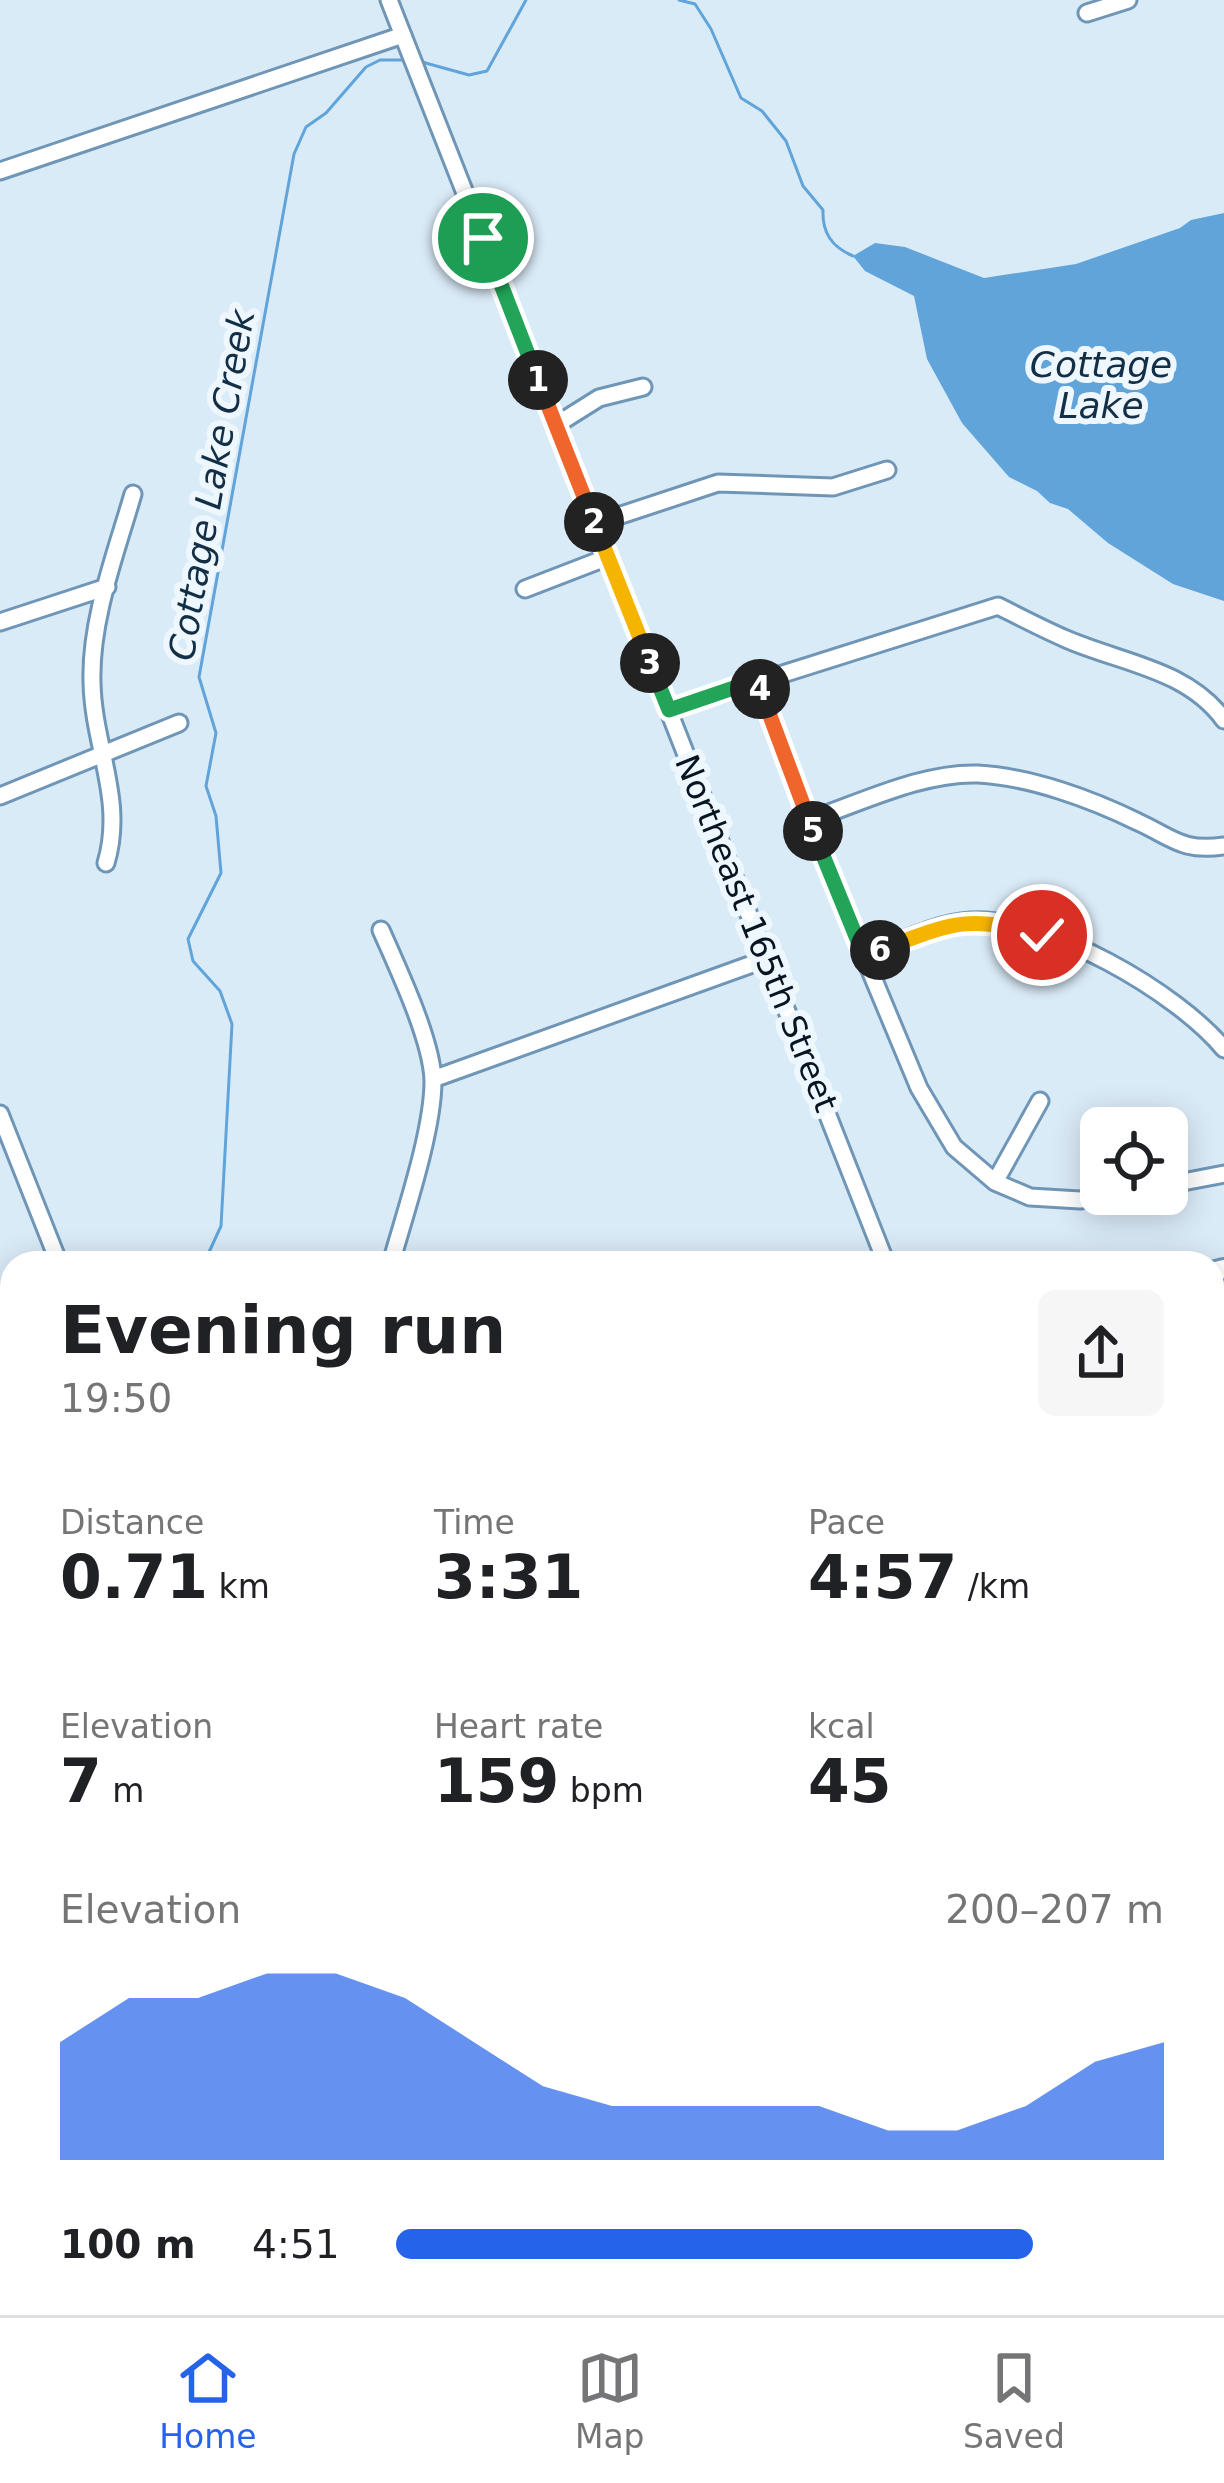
<!DOCTYPE html>
<html lang="en">
<head>
<meta charset="utf-8">
<style>
  :root { --surface:#fff; --page:#f6f6f6; --text:#202124; --muted:#757577; --line:#e0e0e0; --accent:#2563eb }
  body { margin:0; font-family:"DejaVu Sans",sans-serif; background:var(--page); color:var(--text); height:100vh; display:flex; flex-direction:column; font-size:45px; white-space:nowrap }
  * { box-sizing:border-box; margin:0 }
  p { font-size:39px; color:var(--muted) }
  .icon { flex:none; width:66px; height:66px; fill:none; stroke:currentColor; stroke-width:2; stroke-linecap:round; stroke-linejoin:round }
  .map { position:relative; flex:1; overflow:hidden }
  .sheet { position:absolute; left:0px; top:1251px; width:1224px; height:1065px; display:flex; flex-direction:column; background:var(--surface); border-radius:36px 36px 0 0; box-shadow:0 6px 30px #0003 }
  .sheet>* { flex:none }
  .controls { position:absolute; left:1080px; top:1107px; display:grid; gap:24px }
  .controls a { display:grid; place-items:center; width:108px; height:108px; border-radius:18px; background:var(--surface); box-shadow:0 6px 30px #0003; font-size:60px }
  .pin { position:absolute; display:grid; place-items:center; width:102px; height:102px; color:#fff; margin:-51px; border:6px solid #fff; border-radius:50%; box-shadow:0 3px 12px #0007 }
  .km { position:absolute; width:60px; height:60px; margin:-30px; border-radius:50%; background:#222; color:#fff; font-size:33px; line-height:60px; text-align:center }
  .round { display:grid; place-items:center; flex:none; width:126px; height:126px; border-radius:18px; background:var(--page) }
  .overview { display:flex; align-items:center; justify-content:space-between; height:204px; padding:0 60px }
  h1 { font-size:66px; font-weight:700; line-height:90px }
  .figures { display:grid; grid-template-columns:repeat(3,1fr); gap:18px; height:204px; padding:12px 60px }
  .figures div { display:grid; align-content:center }
  .figures b { font-size:60px; font-weight:700 }
  .figures small { font-size:33px; font-weight:400 }
  .figures p { font-size:33px }
  .chart { height:336px; padding:24px 60px }
  .chart p { display:flex; justify-content:space-between }
  .chart svg { width:100%; height:216px; margin-top:12px; fill:var(--accent); opacity:.7 }
  ul { padding:0 60px; list-style:none; font-size:39px }
  li { display:grid; grid-template-columns:192px 144px 1fr; align-items:center; height:90px }
  li i { height:30px; border-radius:15px; background:var(--accent) }
  .menu { display:flex; justify-content:space-around; align-items:center; height:168px; border-top:3px solid var(--line); background:var(--surface); font-size:33px; color:var(--muted) }
  .menu a { display:grid; justify-items:center; gap:6px }
  .menu .selected { color:var(--accent) }
  .map>svg:first-child { display:block }
</style>
</head>
<body>
<div class="map">
<svg width="1224" height="2315" viewBox="0 0 1224 2315">
  <rect width="100%" height="100%" fill="#daebf8"/>
  <path fill="#d9b391" d="M0 1997 12 1998V2294L0 2302Z"/>
  <path fill="#60a4da" d="M1224 213V601L1173 584 1108 543 1068 509 1050 503 1037 491 1009 477 962 423 927 359 914 296 865 271 853 256 875 243 905 247 984 278 1076 264 1180 228 1191 220Z"/>
  <g fill="none" stroke-linecap="round" stroke-linejoin="round">
    <path stroke="#60a4da" stroke-width="3" d="M679 0 695 4 711 29 741 98 762 111 786 141 803 186 823 210C822 233 832 247 853 256
      M422 62 469 75 487 71 526 0
      M204 1263 221 1226 232 1024 220 991 193 961 188 939 221 873 216 816 206 786 216 733 199 677 294 154 306 127 326 113 366 67 380 60H407
      M0 1389 12 1386"/>
    <g stroke="#6f96b6" stroke-width="21">
      <path id="minor" d="M389 0 886 1263
        M1087 13 1128 0
        M0 171 403 35
        M556 425 599 398 643 387
        M594 524 718 483 833 487 887 470
        M525 589 608 557
        M0 622 107 587
        M757 680 829 872 919 1088 954 1147 995 1182 1030 1197 1080 1200 1121 1194
        M669 710 998 606C1020 617 1043 629 1066 639 1121 663 1187 669 1224 720
        M0 796 179 723
        M809 820C861 803 922 772 978 774 1031 777 1091 799 1138 822 1173 838 1182 852 1224 846
        M106 863C125 800 93 746 92 682 90 620 116 553 133 494
        M381 930C398 969 432 1040 433 1081 433 1131 405 1213 391 1263
        M864 956C897 944 935 923 970 921 1046 916 1177 992 1224 1049
        M433 1079 766 959
        M0 1114 59 1263
        M995 1182 1040 1101
        M1167 1185 1224 1174
        M1212 1578H1224
        M1212 1646 1224 1676
        M0 1702V1729
        M0 1735 12 1769
        M1212 2090 1224 2125
        M1212 2267 1224 2261
        M328 2304 329 2315
        M704 2304 705 2315
        M461 2315 491 2304
        M1126 2315 1142 2304"/>
    </g>
    <g stroke="#6f96b6" stroke-width="24">
      <path id="major" d="M1212 1272 1224 1269
        M0 1815 12 1809"/>
    </g>
    <use href="#minor" stroke="#fff" stroke-width="15"/>
    <use href="#major" stroke="#fff" stroke-width="18"/>
  </g>
  <g fill="none" stroke-linecap="round" stroke-linejoin="round">
    <g stroke="#fff" stroke-width="24">
      <path id="split-1" d="M483 238 538 380"/>
    </g>
    <g stroke="#fff" stroke-width="24">
      <path id="split-2" d="M538 380 594 522"/>
    </g>
    <g stroke="#fff" stroke-width="24">
      <path id="split-3" d="M594 522 650 663"/>
    </g>
    <g stroke="#fff" stroke-width="24">
      <path id="split-4" d="M650 663 669 710 757 680 760 689"/>
    </g>
    <g stroke="#fff" stroke-width="24">
      <path id="split-5" d="M760 689 813 831"/>
    </g>
    <g stroke="#fff" stroke-width="24">
      <path id="split-6" d="M813 831 864 956 880 950"/>
    </g>
    <g stroke="#fff" stroke-width="24">
      <path id="split-7" d="M880 950C953 923 965 914 1042 935"/>
    </g>
    <use href="#split-1" stroke="#22a559" stroke-width="15"/>
    <use href="#split-2" stroke="#f0652b" stroke-width="15"/>
    <use href="#split-3" stroke="#f5b400" stroke-width="15"/>
    <use href="#split-4" stroke="#22a559" stroke-width="15"/>
    <use href="#split-5" stroke="#f0652b" stroke-width="15"/>
    <use href="#split-6" stroke="#22a559" stroke-width="15"/>
    <use href="#split-7" stroke="#f5b400" stroke-width="15"/>
  </g>
  <g text-anchor="middle" stroke-width="12" stroke-linejoin="round" paint-order="stroke">
    <g font-size="33" fill="#071521" stroke="#eff7fe">
      <text transform="translate(757 933) rotate(68)" y="12">Northeast 165th Street</text>
    </g>
    <g font-size="36" font-style="italic" fill="#122f46" stroke="#eff7fe">
      <text x="1101" y="377">Cottage<tspan x="1101" dy="41">Lake</tspan></text>
      <text transform="translate(211 485) rotate(-80)" y="13">Cottage Lake Creek</text>
    </g>
  </g>
</svg>
<div class="controls">
<a><svg class="icon" aria-label="locate" viewBox="0 0 24 24"><circle cx="12" cy="12" r="6"/><path d="M12 2v4M12 18v4M2 12h4M18 12h4"/></svg></a>
</div>
<div class="pin" style="left:483px;top:238px;background:#1e9e55"><svg class="icon" aria-label="arrive" viewBox="0 0 24 24"><path d="M6 21V4h12l-3 4 3 4H6"/></svg></div>
<div class="pin" style="left:1042px;top:935px;background:#d93025"><svg class="icon" aria-label="check" viewBox="0 0 24 24"><path d="M5 12l5 5 9-10"/></svg></div>
<b class="km" style="left:538px;top:380px">1</b>
<b class="km" style="left:594px;top:522px">2</b>
<b class="km" style="left:650px;top:663px">3</b>
<b class="km" style="left:760px;top:689px">4</b>
<b class="km" style="left:813px;top:831px">5</b>
<b class="km" style="left:880px;top:950px">6</b>
<section class="sheet">
<div class="overview"><div><h1>Evening run</h1><p>19:50</p></div><a class="round"><svg class="icon" aria-label="share" viewBox="0 0 24 24"><path d="M12 15V3M7 8l5-5 5 5M5 13v7h14v-7"/></svg></a></div>
<div class="figures">
<div><p>Distance</p><b>0.71<small> km</small></b></div>
<div><p>Time</p><b>3:31</b></div>
<div><p>Pace</p><b>4:57<small> /km</small></b></div>
</div>
<div class="figures">
<div><p>Elevation</p><b>7<small> m</small></b></div>
<div><p>Heart rate</p><b>159<small> bpm</small></b></div>
<div><p>kcal</p><b>45</b></div>
</div>
<div class="chart"><p><span>Elevation</span>200–207 m</p>
<svg viewBox="0 0 160 44" preserveAspectRatio="none"><path d="M0 44V20L10 11L20 11L30 6L40 6L50 11L60 20L70 29L80 33L90 33L100 33L110 33L120 38L130 38L140 33L150 24L160 20V44z"/></svg>
</div>
<ul>
<li><b>100 m</b>4:51<i style="width:83%"></i></li>
</ul>
</section>
</div>
<nav class="menu">
<a class="selected"><svg class="icon" aria-label="home" viewBox="0 0 24 24"><path d="M3 11l9-7 9 7M6 9v11h12V9"/></svg>Home</a>
<a><svg class="icon" aria-label="map" viewBox="0 0 24 24"><path d="M3 6l6-2 6 2 6-2v14l-6 2-6-2-6 2zM9 4v14M15 6v14"/></svg>Map</a>
<a><svg class="icon" aria-label="saved" viewBox="0 0 24 24"><path d="M7 4h10v16l-5-4-5 4z"/></svg>Saved</a>
</nav>
</body>
</html>
